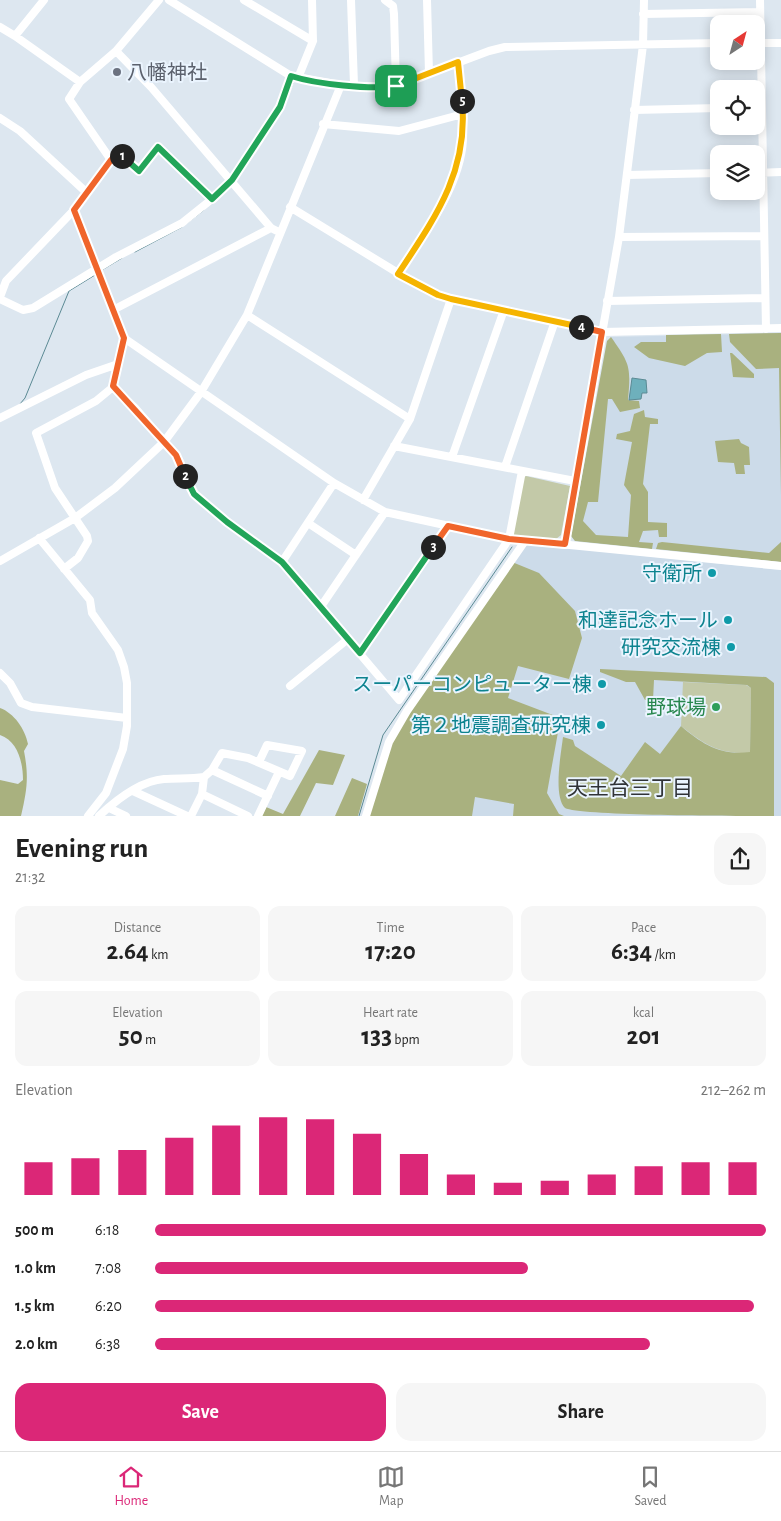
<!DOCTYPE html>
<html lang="en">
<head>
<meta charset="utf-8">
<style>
  :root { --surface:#fff; --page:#f6f6f6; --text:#222; --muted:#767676; --line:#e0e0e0; --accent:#db2777 }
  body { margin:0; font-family:"Alegreya Sans","Noto Sans JP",sans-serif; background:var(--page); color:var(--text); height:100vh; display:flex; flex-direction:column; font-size:19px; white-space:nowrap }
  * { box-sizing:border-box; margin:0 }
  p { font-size:16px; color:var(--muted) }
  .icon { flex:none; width:28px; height:28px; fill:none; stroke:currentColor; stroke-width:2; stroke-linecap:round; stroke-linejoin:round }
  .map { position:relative; height:816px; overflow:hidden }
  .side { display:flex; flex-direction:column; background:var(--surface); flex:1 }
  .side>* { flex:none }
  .needle { width:32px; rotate:36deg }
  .controls { position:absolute; left:710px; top:15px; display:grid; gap:10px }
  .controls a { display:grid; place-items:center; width:55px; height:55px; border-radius:10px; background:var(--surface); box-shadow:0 2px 12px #0003; font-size:25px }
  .pin { position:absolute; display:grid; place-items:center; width:42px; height:42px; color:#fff; margin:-21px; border-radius:10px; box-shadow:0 2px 8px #0006 }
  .km { position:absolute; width:25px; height:25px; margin:-12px; border-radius:50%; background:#222; color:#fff; font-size:14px; line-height:25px; text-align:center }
  .round { display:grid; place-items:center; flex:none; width:52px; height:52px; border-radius:15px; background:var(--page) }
  .head { display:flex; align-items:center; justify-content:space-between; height:85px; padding:0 15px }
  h1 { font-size:28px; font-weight:600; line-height:38px }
  .stats { display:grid; grid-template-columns:repeat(3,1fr); gap:8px; height:85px; padding:5px 15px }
  .stats div { display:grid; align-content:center; border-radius:12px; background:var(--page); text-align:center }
  .stats b { font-size:25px; font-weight:600 }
  .stats small { font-size:14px; font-weight:400 }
  .stats p { font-size:14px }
  .chart { height:140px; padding:10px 15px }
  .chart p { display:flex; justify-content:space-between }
  .chart svg { width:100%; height:90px; margin-top:5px; stroke:var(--accent); stroke-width:6 }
  .primary-button { display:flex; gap:10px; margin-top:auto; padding:10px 15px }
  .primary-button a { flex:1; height:58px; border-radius:15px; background:var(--accent); color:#fff; font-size:20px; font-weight:600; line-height:58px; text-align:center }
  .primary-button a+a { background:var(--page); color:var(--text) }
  ul { padding:0 15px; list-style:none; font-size:16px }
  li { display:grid; grid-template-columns:80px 60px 1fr; align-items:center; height:38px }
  li i { height:12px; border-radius:6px; background:var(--accent) }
  .tabs { display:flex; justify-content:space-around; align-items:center; height:70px; border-top:1px solid var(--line); background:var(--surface); font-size:14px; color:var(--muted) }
  .tabs a { display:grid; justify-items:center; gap:2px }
  .tabs .selected { color:var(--accent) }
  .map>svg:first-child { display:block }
</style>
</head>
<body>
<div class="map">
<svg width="781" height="816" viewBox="0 0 781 816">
  <rect width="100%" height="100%" fill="#dde7f0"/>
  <path fill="#ccdbe9" d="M781 333V562L575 541 571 536 607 341 611 337Z
    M528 544 781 570V816H369L524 545Z"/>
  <path fill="#c3c9a8" d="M526 476 570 486 561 535 556 539 514 535 513 532 523 478Z
    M683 682 746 685 751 688 750 753C719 754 705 745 681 726Z"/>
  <path fill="#a9b17f" d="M781 333V495L779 368 756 369 730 342 729 334Z
    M721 334 722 352 707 353 685 366 649 358 634 347 641 342H666V335Z
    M611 337C630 364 631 366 628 400L639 401 640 408 620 412 612 399H608L598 502H588L583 521 596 535 628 537 631 495 624 485 632 442 616 439 617 434 630 431 634 414 644 410 645 417 658 419V424H650L643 484 648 492V522L667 523V537H659L658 530 643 531 639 542 653 543 652 549 575 541 571 536 607 341Z
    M732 353 754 374V378L733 377 730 353Z
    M739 439 741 443 749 447 750 465H744L745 474H736L734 463 718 462 715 441Z
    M662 542 769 553 781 542V562L656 549 658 543Z
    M512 562 539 573 575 611 582 638 569 679 518 666 508 698 558 717 560 721 547 793 559 814 564 816H513L514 804 475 797 472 816H369L385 760 400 725Z
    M600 669 766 677 774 683V816C743 816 581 816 565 808 553 796 561 754 563 737L573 740 575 746 621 776 645 742 660 754 681 726C702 744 721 756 750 752L751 688 747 685 654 680 653 700H645L635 682H626L600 672Z
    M0 708C14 713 25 729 28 744L24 751C29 777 27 790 21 816H0V780L18 784 23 780C23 763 18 741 0 735Z
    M319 750 345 755 333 785 316 783 300 816H262L266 807 283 814Z
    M352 778 367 784 358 816H335Z"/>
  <path fill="#6eb0bc" stroke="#5b8a94" d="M632 378 646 380 647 393H642L641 399 629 400Z"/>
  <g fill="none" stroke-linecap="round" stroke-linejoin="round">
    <path stroke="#5b8a94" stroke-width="1" d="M289 93 294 81
      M224 193 232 185
      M187 223 204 210
      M135 252 182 227
      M102 270 122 258
      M20 404 25 398 69 291 95 275
      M359 816 383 735 512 547"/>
    <path stroke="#fff" stroke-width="8" d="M169 0 291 76 341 85 385 87 396 86 489 51 505 47 719 43
      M244 0 313 41
      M351 0 354 85
      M385 0 393 6 394 14 396 86
      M427 0 429 73
      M760 0 766 329
      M643 14 760 12
      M0 27 15 36 44 0
      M15 36 80 82 116 51 159 0
      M756 43H781
      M116 51 151 87 271 228 279 232
      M458 62C460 87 464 113 463 139 461 186 423 236 398 273L438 295 451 299 602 332 781 328
      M298 78 313 41 312 0
      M80 82 69 99 111 160 74 210 124 338 113 387 135 408 176 455 181 464 186 482 194 494 227 522 282 562 399 700 509 539 522 471
      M634 110 719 108
      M0 118 20 131 86 192
      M323 124 399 131 463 114
      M111 160 119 153 139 171 158 147 212 199
      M756 173 781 172
      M627 175 719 173
      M290 207 398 273
      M619 237 764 236
      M0 297 6 281 74 210
      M0 299 23 310 33 308 116 257 182 223 212 199 232 180 280 107 291 76
      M607 301 765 298
      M113 310 271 228
      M247 315 410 419
      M124 338 334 483 385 512 509 539 781 566
      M0 418 86 375 118 364
      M394 446 575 481
      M452 457 504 310
      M505 467 555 321
      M363 500 410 419 451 299
      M308 523 356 555
      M39 538 90 600 92 613 118 650 124 667 127 683V726L123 749 106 793 88 816
      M565 544 619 237 643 45 644 0
      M0 561 75 518 115 488 164 442 201 392 247 315 341 85
      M282 562 334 483
      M64 569 78 558 88 541 87 536 55 488 36 433 96 401 113 387
      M320 608 385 512
      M360 653 448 526
      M0 673 10 683 21 703 32 707 127 718
      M290 686 348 639
      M212 770 268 796
      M133 791 187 816
      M202 794 248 816
      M109 808 126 816
      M99 816C116 800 140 781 164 779 178 778 191 779 204 777L212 770 222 753 248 758 290 776 302 751 267 745 259 762
      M191 816 202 794 204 777
      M258 816 279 772
      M366 816 389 742 407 711 525 541"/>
  </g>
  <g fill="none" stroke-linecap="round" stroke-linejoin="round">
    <g stroke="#fff" stroke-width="10">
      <path id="split-1" d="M122 156 139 171 158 147 212 199 232 180 280 107 291 76C316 84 370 90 396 86"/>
    </g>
    <g stroke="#fff" stroke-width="10">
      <path id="split-2" d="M122 156 119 153 111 160 74 210 124 338 113 386 176 455 185 476"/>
    </g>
    <g stroke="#fff" stroke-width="10">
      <path id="split-3" d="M185 476 194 494 227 522 282 562 360 653 433 547"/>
    </g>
    <g stroke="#fff" stroke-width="10">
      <path id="split-4" d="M433 547 448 526 509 539 565 544 602 332 581 327"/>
    </g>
    <g stroke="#fff" stroke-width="10">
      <path id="split-5" d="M462 101C469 171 435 218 398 274L438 295 451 299 581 327"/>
    </g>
    <g stroke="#fff" stroke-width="10">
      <path id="split-6" d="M396 86 458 62 462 101"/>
    </g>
    <use href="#split-1" stroke="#22a559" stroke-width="6"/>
    <use href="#split-2" stroke="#f0652b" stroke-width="6"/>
    <use href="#split-3" stroke="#22a559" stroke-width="6"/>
    <use href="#split-4" stroke="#f0652b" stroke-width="6"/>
    <use href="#split-5" stroke="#f5b400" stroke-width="6"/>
    <use href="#split-6" stroke="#f5b400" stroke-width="6"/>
  </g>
  <circle fill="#6b7280" stroke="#eaf4fe" stroke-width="2" cx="117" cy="72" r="5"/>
  <g fill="#0f9aa8" stroke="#eaf4fe" stroke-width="2">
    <circle cx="712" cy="573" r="5"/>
    <circle cx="728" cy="620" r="5"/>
    <circle cx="731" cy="647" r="5"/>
    <circle cx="602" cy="684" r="5"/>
    <circle cx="601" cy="725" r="5"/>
  </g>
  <circle fill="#2e9e5b" stroke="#eaf4fe" stroke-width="2" cx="716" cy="707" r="5"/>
  <g text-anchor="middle" stroke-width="4" stroke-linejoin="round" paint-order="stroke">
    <g font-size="20" fill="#5b616d" stroke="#eaf4fe" text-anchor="start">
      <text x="127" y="79">八幡神社</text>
    </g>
    <g font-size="20" fill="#0d838f" stroke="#eaf4fe" text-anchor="end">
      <text x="702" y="580">守衛所</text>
      <text x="718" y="627">和達記念ホール</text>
      <text x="721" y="654">研究交流棟</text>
      <text x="592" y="691">スーパーコンピューター棟</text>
      <text x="591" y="732">第２地震調査研究棟</text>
    </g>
    <g font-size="20" fill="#27864d" stroke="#eaf4fe" text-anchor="end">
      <text x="706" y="714">野球場</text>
    </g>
    <g font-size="21" fill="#303337" stroke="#eaf4fe">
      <text x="630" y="795">天王台三丁目</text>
    </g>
  </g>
</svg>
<div class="controls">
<a><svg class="needle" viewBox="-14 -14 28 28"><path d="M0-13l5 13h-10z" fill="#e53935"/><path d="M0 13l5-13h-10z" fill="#767676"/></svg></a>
<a><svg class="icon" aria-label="locate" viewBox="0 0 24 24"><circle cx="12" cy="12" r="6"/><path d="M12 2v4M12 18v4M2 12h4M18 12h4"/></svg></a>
<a><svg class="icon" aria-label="layers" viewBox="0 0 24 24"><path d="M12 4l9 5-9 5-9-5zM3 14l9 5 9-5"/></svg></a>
</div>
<div class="pin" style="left:396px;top:86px;background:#1e9e55"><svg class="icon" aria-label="arrive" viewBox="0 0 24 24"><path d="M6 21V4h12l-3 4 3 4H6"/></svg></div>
<b class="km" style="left:122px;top:156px">1</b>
<b class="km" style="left:185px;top:476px">2</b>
<b class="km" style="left:433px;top:547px">3</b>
<b class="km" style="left:581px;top:327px">4</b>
<b class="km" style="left:462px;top:101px">5</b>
</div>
<section class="side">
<div class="head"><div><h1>Evening run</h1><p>21:32</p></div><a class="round"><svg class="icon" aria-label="share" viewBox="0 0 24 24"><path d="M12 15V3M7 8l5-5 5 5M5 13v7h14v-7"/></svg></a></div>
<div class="stats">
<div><p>Distance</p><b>2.64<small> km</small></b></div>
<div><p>Time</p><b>17:20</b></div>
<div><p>Pace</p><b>6:34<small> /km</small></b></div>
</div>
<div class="stats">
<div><p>Elevation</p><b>50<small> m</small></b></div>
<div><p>Heart rate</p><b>133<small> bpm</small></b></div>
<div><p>kcal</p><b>201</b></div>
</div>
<div class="chart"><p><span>Elevation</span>212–262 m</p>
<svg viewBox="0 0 160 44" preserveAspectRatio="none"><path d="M5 44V28M15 44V26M25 44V22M35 44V16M45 44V10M55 44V6M65 44V7M75 44V14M85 44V24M95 44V34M105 44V38M115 44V37M125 44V34M135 44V30M145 44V28M155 44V28"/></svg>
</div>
<ul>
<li><b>500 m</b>6:18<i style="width:100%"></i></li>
<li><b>1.0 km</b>7:08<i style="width:61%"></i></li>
<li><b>1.5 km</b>6:20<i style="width:98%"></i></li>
<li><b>2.0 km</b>6:38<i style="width:81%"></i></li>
</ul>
<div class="primary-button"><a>Save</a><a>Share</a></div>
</section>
<nav class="tabs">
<a class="selected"><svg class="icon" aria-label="home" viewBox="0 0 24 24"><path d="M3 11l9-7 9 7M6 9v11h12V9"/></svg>Home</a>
<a><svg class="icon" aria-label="map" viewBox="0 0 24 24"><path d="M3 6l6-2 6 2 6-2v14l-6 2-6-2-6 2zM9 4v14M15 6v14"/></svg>Map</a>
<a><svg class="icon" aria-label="saved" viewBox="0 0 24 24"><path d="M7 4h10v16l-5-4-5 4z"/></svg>Saved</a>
</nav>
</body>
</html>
